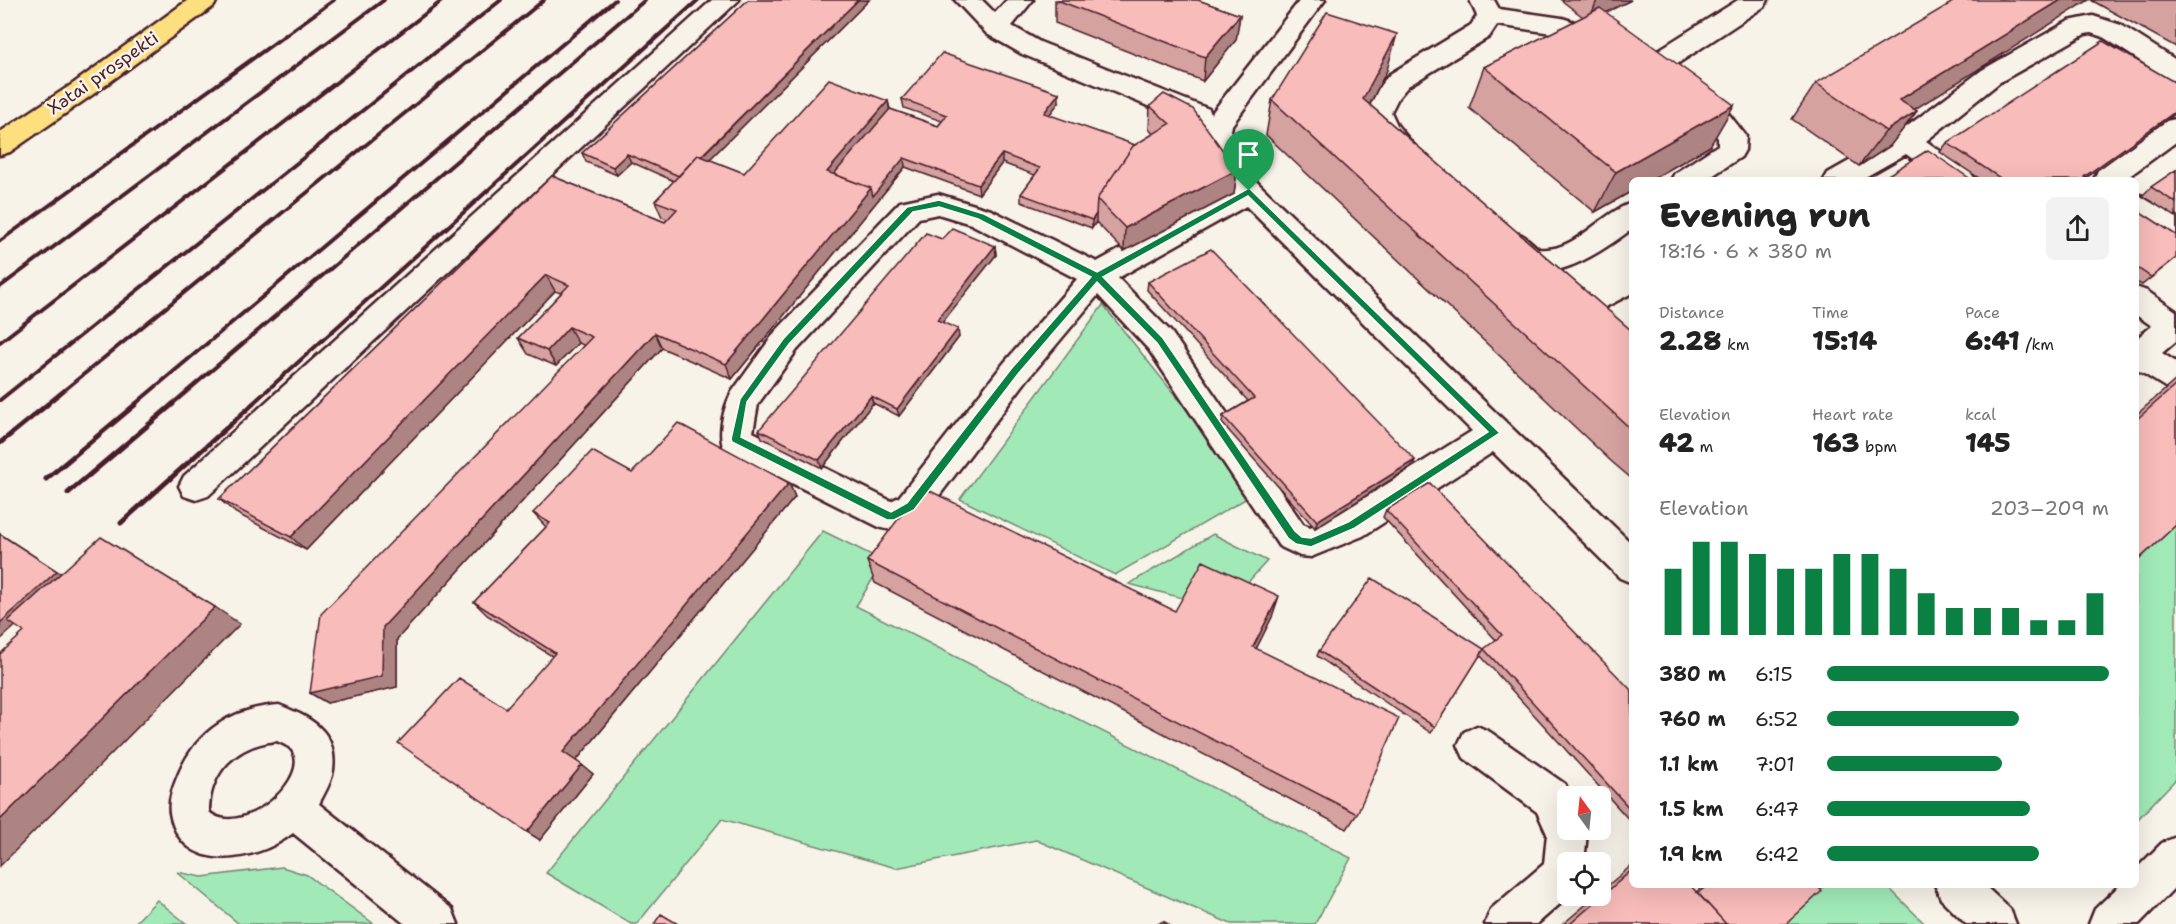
<!DOCTYPE html>
<html lang="en">
<head>
<meta charset="utf-8">
<style>
  :root { --surface:#fff; --page:#f2f2f2; --text:#222; --muted:#767676; --accent:#0b8043 }
  body { margin:0; font-family:"Shantell Sans",sans-serif; background:var(--page); color:var(--text); height:100vh; display:flex; flex-direction:column; font-size:22px; white-space:nowrap }
  * { box-sizing:border-box; margin:0 }
  p { font-size:20px; color:var(--muted) }
  .icon { flex:none; width:33px; height:33px; fill:none; stroke:currentColor; stroke-width:2; stroke-linecap:round; stroke-linejoin:round }
  .map { position:relative; flex:1; overflow:hidden }
  .details { position:absolute; left:1629px; top:177px; width:510px; height:711px; display:flex; flex-direction:column; background:var(--surface); border-radius:9px; box-shadow:0 6px 24px #0002 }
  .details>* { flex:none }
  .needle { width:39px; rotate:345deg }
  .tools { position:absolute; left:1557px; top:786px; display:grid; gap:12px }
  .tools a { display:grid; place-items:center; width:54px; height:54px; border-radius:9px; background:var(--surface); box-shadow:0 6px 24px #0002; font-size:30px }
  .pin { position:absolute; display:grid; place-items:center; width:51px; height:51px; color:#fff; margin:-62px -26px; border-radius:50% 50% 50% 0; rotate:-45deg; box-shadow:0 0 6px #0007 }
  .pin .icon { rotate:45deg }
  .round { display:grid; place-items:center; flex:none; width:63px; height:63px; border-radius:9px; background:var(--page) }
  .overview { display:flex; align-items:center; justify-content:space-between; height:102px; padding:0 30px }
  h1 { font-size:33px; font-weight:800; line-height:45px }
  .figures { display:grid; grid-template-columns:repeat(3,1fr); gap:9px; height:102px; padding:6px 30px }
  .figures div { display:grid; align-content:center }
  .figures b { font-size:26px; font-weight:800 }
  .figures small { font-size:16px; font-weight:400 }
  .figures p { font-size:16px }
  .chart { height:168px; padding:12px 30px }
  .chart p { display:flex; justify-content:space-between }
  .chart svg { width:100%; height:108px; margin-top:6px; stroke:var(--accent); stroke-width:6 }
  ul { padding:0 30px; list-style:none; font-size:20px }
  li { display:grid; grid-template-columns:96px 72px 1fr; align-items:center; height:45px }
  li i { height:15px; border-radius:8px; background:var(--accent) }
  .map>svg:first-child { display:block }
</style>
</head>
<body>
<div class="map">
<svg width="2176" height="924" viewBox="0 0 2176 924">
  <rect width="100%" height="100%" fill="#f7f3e8"/>
  <filter id="ink" filterUnits="userSpaceOnUse"><feTurbulence type="fractalNoise" baseFrequency=".0167" numOctaves="2"/><feDisplacementMap in="SourceGraphic" scale="12" xChannelSelector="R" yChannelSelector="G"/><feConvolveMatrix kernelMatrix="1 2 1 2 8 2 1 2 1" color-interpolation-filters="sRGB"/></filter>
  <g filter="url(#ink)">
    <path fill="#a1eab8" stroke="#768472" stroke-width="1.5" d="M1103 305 1254 494 1115 575 960 499Z
      M2176 513V779L2136 821V549Z
      M823 531 884 561 856 606 1351 858 1315 924H1231L1036 840 896 868 722 819 637 924H631L546 873Z
      M1213 534 1267 561 1233 599 1190 600 1129 584Z
      M282 867 307 875 374 924H239L177 872 202 877Z
      M1826 885H1886L1925 924H1781Z
      M157 900 187 924H134Z"/>
    <g fill="none" stroke-linecap="round" stroke-linejoin="round">
      <g stroke="#4a1f2b" stroke-width="5">
        <path id="minor" d="M712 0H739L208 496 196 500 184 496 179 486 184 476Z
          M955 0H982L995 13 1007 0H1033L1012 26 1040 42 1209 109 1211 114 1300 0H1325L1232 125 1228 149 1236 162 1632 544V583L1620 578 1493 452 1363 536 1311 557 1300 556 1279 546 1149 350 1098 295 1026 381 923 517C907 525 896 534 879 527L724 449C717 433 724 407 732 392L775 332 900 202 938 194 991 210 1097 262 1229 189 1216 176 1200 149 1205 123 1199 125 1189 123 1022 54 987 34ZM1246 206 1472 431 1339 514 1310 527 1303 524 1171 332 1118 278ZM938 214 971 224 1077 279 1004 363 899 497 891 501 753 432 758 404 797 350 919 218Z
          M1470 0H1494L1499 9 1562 18 1615 35 1619 41 1615 47 1606 49 1559 34 1497 25 1489 37 1408 86 1398 98 1391 112 1397 125 1417 149 1413 156C1387 163 1373 133 1365 112L1378 88 1390 74 1471 25 1477 16Z
          M1738 0H1768L1765 6 1668 70 1728 113 1746 136 1745 150 1741 157 1706 180H1671L1675 173 1718 145V138C1696 112 1659 100 1641 71L1649 56Z
          M2093 16 2121 25 2176 60V81L2167 78 2103 37 2091 33 2085 34 2000 82 1926 141 1971 173 1975 180H1941L1906 154 1860 180H1824L1828 173 1897 134 1982 70 2069 21Z
          M2176 119V142L2124 180H2094L2098 170 2166 121Z
          M2136 194 2146 197 2176 217V242L2166 239 2136 218Z
          M1632 203V229C1595 256 1531 302 1498 243L1503 235C1522 229 1525 238 1539 249 1575 253 1600 213 1632 203Z
          M2136 287 2147 291 2176 311V341L2162 353 2176 362V391L2165 387 2136 369V339L2152 326 2136 315Z
          M1632 296V324L1629 326 1632 328V358C1615 353 1605 341 1597 325L1609 308Z
          M279 705C309 717 338 730 333 770 332 781 324 794 319 804L452 909 458 924H405L293 833C256 862 181 876 170 813 168 799 174 785 179 773 197 730 233 708 279 705ZM277 741C281 743 287 745 290 748 317 774 242 841 209 812 209 772 237 744 277 741Z
          M1477 726 1490 732 1565 784 1570 796H1568V830H1585L1587 833 1584 862H1568L1569 896 1537 924H1485L1491 909 1544 864 1547 834 1537 812 1464 758 1458 745 1464 732Z
          M2176 837V886L2139 924H2089L2095 909 2120 885H2136V869L2162 843Z
          M1935 885H1984L2010 909 2016 924H1966L1941 899Z"/>
      </g>
      <g stroke="#4a1f2b" stroke-width="5">
        <path id="major" d="M188 0H217L214 6 92 95 10 152 0 155V132L74 83Z"/>
      </g>
      <use href="#minor" fill="#f7f3e8" fill-rule="evenodd"/>
      <use href="#major" fill="#fce080" fill-rule="evenodd"/>
      <path stroke="#4a1f2b" stroke-width="4" d="M0 241 334 0
        M0 287 384 0
        M0 342 443 0
        M0 400 501 0
        M46 405 544 0
        M134 405 615 0
        M171 405 645 0
        M251 405 698 0"/>
      <path stroke="#4a1f2b" stroke-width="5" d="M0 443 48 404
        M46 479 136 404
        M68 493 173 404
        M121 523 253 404"/>
    </g>
    <path fill="#d5a2a0" stroke="#4a1f2b" stroke-width="1.5" d="M748 0H869L709 160 744 173 888 101 890 109 938 126 942 121 904 108 902 99 1059 102 1049 115 1135 145 1153 134 1149 129 1150 106 1237 170 1234 194 1124 251 1096 222 1092 228 1021 202V194L1035 175 1002 163 979 194 905 167 732 379 662 348 397 639V687L327 703 310 693 584 345 578 343 556 366 528 354 518 338 561 293 555 291 306 550 236 513 219 499 552 176 665 222 667 219 662 217 655 201 674 181 631 162 617 175 586 162 582 153Z
      M1055 0H1198L1240 15 1236 40 1203 81 1055 23Z
      M1561 0H1631L1605 12 1710 146 1651 180H1632V191L1595 212 1469 108 1484 67 1583 17Z
      M2091 0H2176V47Z
      M1387 70 1370 105 1632 331V479L1612 462 1266 135 1272 100Z
      M1816 83 1914 109 1917 111 1890 146 1859 166 1792 119Z
      M2176 83V113L2086 178 2089 180H1982L1940 152 1947 143Z
      M2176 170V217L2142 196 2151 187Z
      M2136 209 2176 258 2142 285 2136 282Z
      M942 239 995 246 996 255 942 322 959 337 899 416 873 403 822 468 762 438 759 430Z
      M1148 282 1415 460 1411 467 1315 528 1222 423 1223 416 1248 401 1147 290Z
      M2176 380V525L2136 562V415Z
      M632 473 789 483 795 497 576 761 593 774 540 840 552 656 487 615 474 602 546 527 533 513Z
      M1386 510 1632 691V823L1480 655 1431 733 1317 656 1319 651 1484 649 1496 640 1383 517Z
      M867 561 1175 611 1272 617 1256 649 1357 814 1347 829 875 583Z
      M1632 865V885L1696 892 1705 885H1816L1786 924H1563L1596 896H1600V892Z"/>
    <path fill="#ae8482" stroke="#4a1f2b" stroke-width="1.5" d="M858 0H869L684 185 681 177Z
      M1597 0H1631L1589 21Z
      M2061 0H2089L1883 129 1899 100Z
      M1240 15 1236 40 1203 81 1205 57Z
      M1397 34 1387 70 1354 135 1363 99Z
      M1059 93V102L1044 122V113Z
      M888 101 891 118 836 183 827 172Z
      M1734 105 1710 146 1651 180H1632V191L1595 212 1616 172Z
      M1917 111 1890 146 1859 166 1886 131Z
      M2176 111V113L2083 180 2084 177Z
      M627 154 631 162 617 175 613 167Z
      M1002 154V163L979 194 978 185Z
      M904 158 905 167 732 379 726 364 871 188Z
      M1237 170 1234 194 1124 251 1125 228Z
      M1096 214V222L1092 228V220Z
      M995 246 996 255 938 328 937 320Z
      M546 275 555 291 306 550 291 537Z
      M569 327 578 343 556 366 547 351Z
      M958 329 959 337 899 416 897 409Z
      M655 333 662 348 397 639V687L327 703 310 693 383 627Z
      M871 396 873 403 822 468 819 460Z
      M1415 460 1411 467 1315 528 1317 521Z
      M789 483 795 497 575 762 563 752Z
      M0 534 68 578 0 640Z
      M1279 596 1272 617 1247 667 1253 647Z
      M215 607 240 624 0 866V820Z
      M582 765 593 774 540 840 527 832Z"/>
    <path fill="#f8bcba" stroke="#4a1f2b" stroke-width="1.5" d="M748 0H858L701 156 698 155 679 176 627 154 613 167 582 153Z
      M1057 0H1198L1240 15 1205 57Z
      M1956 0H2061L1899 100 1917 111 1886 131 1816 83Z
      M1600 8 1734 105 1616 172 1484 67Z
      M1327 12 1397 34 1363 99 1632 331V430L1272 100Z
      M2103 41 2176 83V111L2084 177 2089 180H2003L1947 143Z
      M942 53 1059 93 1044 113 1135 145 1133 146 1097 199 1096 214 1092 220 1021 194 1040 168 1002 154 978 185 904 158 873 196 871 188 834 174 890 109 938 126 947 115 902 99Z
      M829 79 888 101 827 172 871 188 726 364 655 333 383 627 382 676 310 693 321 614 592 337 569 327 547 351 518 338 569 285 546 275 291 537 219 499 552 176 665 222 677 209 655 201 698 155 744 173Z
      M1164 94 1193 109 1237 170 1125 228 1097 199 1133 146 1170 124 1150 106Z
      M1928 150 1972 180H1880Z
      M2176 170V203L2151 187Z
      M2136 209 2176 235V258L2151 277 2136 267Z
      M952 228 995 246 937 320 958 329 897 409 871 396 819 460 759 430 926 233 942 239Z
      M1211 249 1415 460 1317 521 1223 416 1254 398 1148 282Z
      M2176 385V525L2136 562V420Z
      M678 423 789 483 563 752 582 765 527 832 398 743 459 678 506 708 555 653 474 602 550 523 533 513 592 451 632 473Z
      M1430 483 1632 691V811L1484 649 1502 635 1386 510Z
      M922 487 1175 611 1203 561 1279 596 1253 647 1399 718 1357 814 867 561Z
      M0 534 57 571 0 623Z
      M101 537 215 607 0 820V654L24 632 8 621Z
      M1372 578 1484 649 1435 727 1319 651Z
      M1632 870V885H1690L1726 924H1570Z
      M1708 885H1816L1822 891 1786 924H1726L1698 893Z
      M661 914 678 924H654Z
      M1163 921 1168 924H1158Z"/>
  </g>
  <path fill="#0b8043" stroke="#fff" stroke-width="1.5" fill-rule="evenodd" d="M1249 188 1500 433 1355 528 1311 547 1296 544 1288 538 1157 343 1097 282 1018 374 914 510 894 520H887L732 442 731 439 740 399 783 339 907 207 939 200 984 214 1097 272ZM1248 196 1488 432 1348 522 1311 538 1302 537 1295 531 1163 338 1103 277ZM939 207 978 219 1091 277 1011 369 907 503 891 512 741 437 747 402 789 344 913 212Z"/>
  <g text-anchor="middle" stroke-width="5" stroke-linejoin="round" paint-order="stroke">
    <g font-size="18" fill="#4a1f2b" stroke="#f7f3e8">
      <text transform="translate(103 73) rotate(-35)" y="6">Xətai prospekti</text>
    </g>
  </g>
</svg>
<div class="tools">
<a><svg class="needle" viewBox="-14 -14 28 28"><path d="M0-13l5 13h-10z" fill="#e53935"/><path d="M0 13l5-13h-10z" fill="#767676"/></svg></a>
<a><svg class="icon" aria-label="locate" viewBox="0 0 24 24"><circle cx="12" cy="12" r="6"/><path d="M12 2v4M12 18v4M2 12h4M18 12h4"/></svg></a>
</div>
<div class="pin" style="left:1249px;top:191px;background:#1e9e55"><svg class="icon" aria-label="arrive" viewBox="0 0 24 24"><path d="M6 21V4h12l-3 4 3 4H6"/></svg></div>
<section class="details">
<div class="overview"><div><h1>Evening run</h1><p>18:16 · 6 × 380 m</p></div><a class="round"><svg class="icon" aria-label="share" viewBox="0 0 24 24"><path d="M12 15V3M7 8l5-5 5 5M5 13v7h14v-7"/></svg></a></div>
<div class="figures">
<div><p>Distance</p><b>2.28<small> km</small></b></div>
<div><p>Time</p><b>15:14</b></div>
<div><p>Pace</p><b>6:41<small> /km</small></b></div>
</div>
<div class="figures">
<div><p>Elevation</p><b>42<small> m</small></b></div>
<div><p>Heart rate</p><b>163<small> bpm</small></b></div>
<div><p>kcal</p><b>145</b></div>
</div>
<div class="chart"><p><span>Elevation</span>203–209 m</p>
<svg viewBox="0 0 160 44" preserveAspectRatio="none"><path d="M5 44V17M15 44V6M25 44V6M35 44V11M45 44V17M55 44V17M65 44V11M75 44V11M85 44V17M95 44V27M105 44V33M115 44V33M125 44V33M135 44V38M145 44V38M155 44V27"/></svg>
</div>
<ul>
<li><b>380 m</b>6:15<i style="width:100%"></i></li>
<li><b>760 m</b>6:52<i style="width:68%"></i></li>
<li><b>1.1 km</b>7:01<i style="width:62%"></i></li>
<li><b>1.5 km</b>6:47<i style="width:72%"></i></li>
<li><b>1.9 km</b>6:42<i style="width:75%"></i></li>
</ul>
</section>
</div>
</body>
</html>
